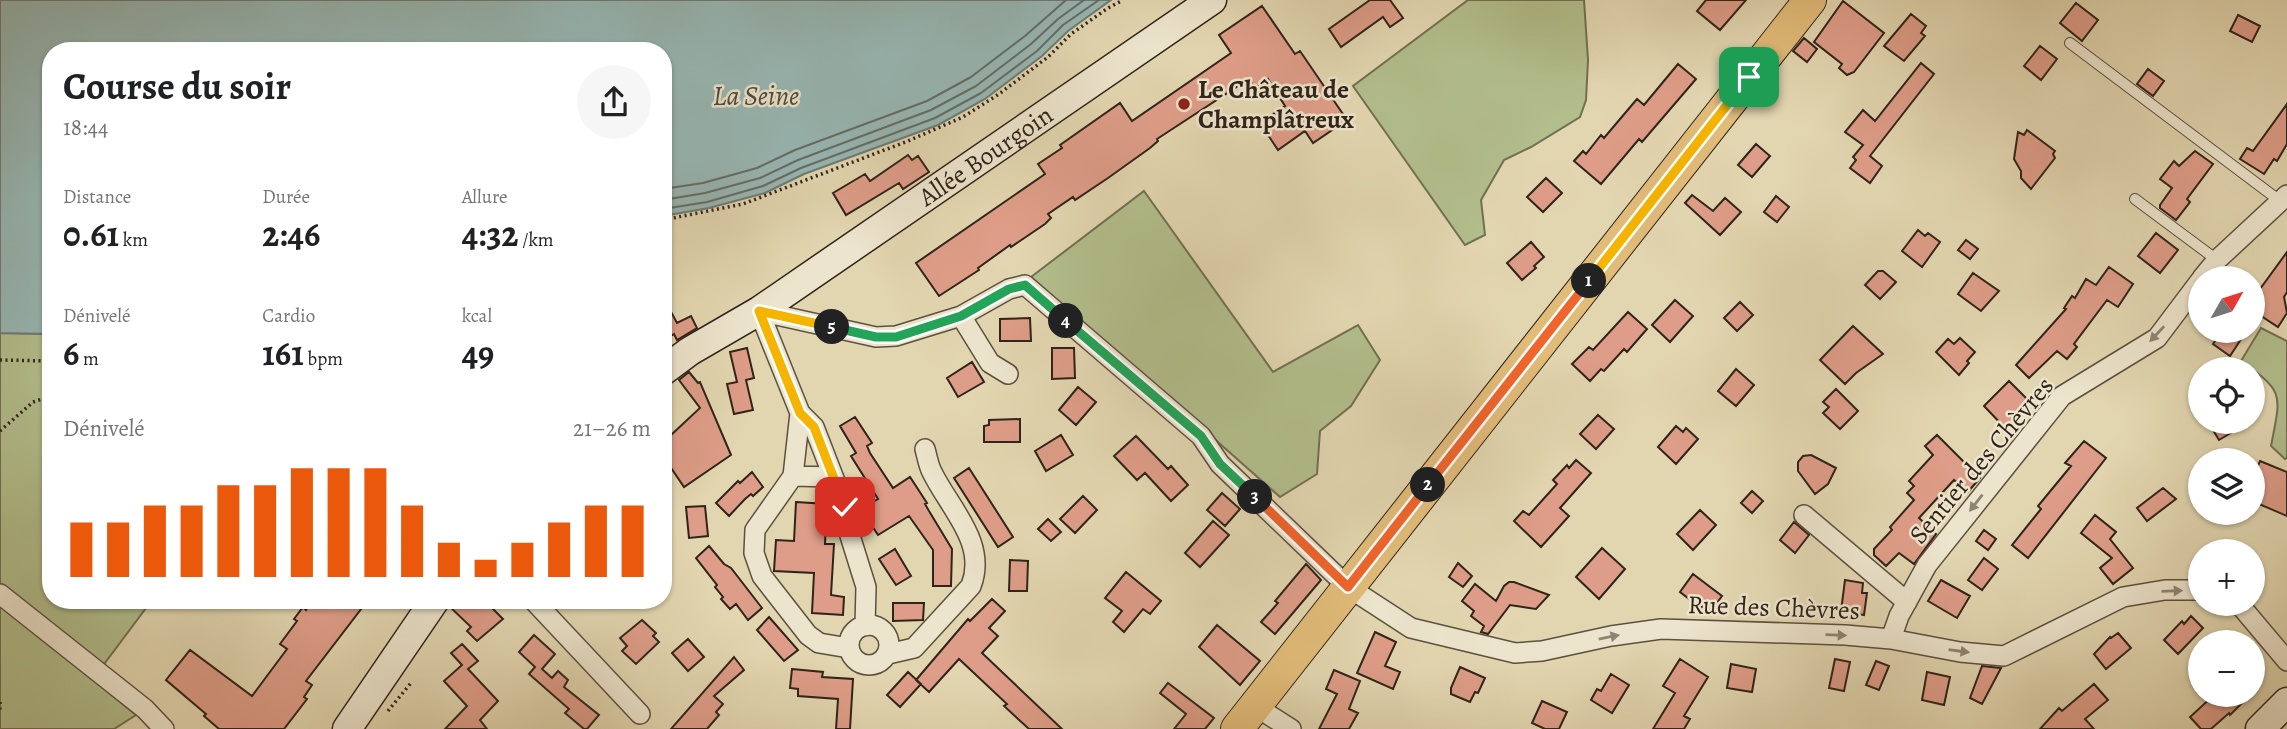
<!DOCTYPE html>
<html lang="fr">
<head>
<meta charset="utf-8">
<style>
  :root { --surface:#fff; --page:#f6f6f6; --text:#202124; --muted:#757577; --accent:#ea580c }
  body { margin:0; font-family:Alegreya,serif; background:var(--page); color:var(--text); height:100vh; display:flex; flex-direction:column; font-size:26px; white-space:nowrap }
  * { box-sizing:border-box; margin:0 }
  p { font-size:23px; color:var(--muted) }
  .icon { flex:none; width:38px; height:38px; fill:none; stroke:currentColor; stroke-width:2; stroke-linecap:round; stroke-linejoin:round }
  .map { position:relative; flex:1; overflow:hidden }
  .drawer { position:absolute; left:42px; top:42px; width:630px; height:567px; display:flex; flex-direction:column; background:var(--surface); border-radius:28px; box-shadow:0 2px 5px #0004 }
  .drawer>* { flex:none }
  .needle { width:46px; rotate:51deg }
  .buttons { position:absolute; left:2188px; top:266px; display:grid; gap:14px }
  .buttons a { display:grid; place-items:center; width:77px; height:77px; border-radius:50%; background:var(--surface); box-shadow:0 2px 5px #0004; font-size:35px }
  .pin { position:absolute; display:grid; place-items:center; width:60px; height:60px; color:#fff; margin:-30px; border-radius:14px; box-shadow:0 4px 10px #0006 }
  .km { position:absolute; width:35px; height:35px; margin:-18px; border-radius:50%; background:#222; color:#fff; font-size:19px; line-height:35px; text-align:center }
  .round { display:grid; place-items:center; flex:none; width:74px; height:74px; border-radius:37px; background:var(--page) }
  .head { display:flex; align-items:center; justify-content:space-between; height:119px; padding:0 21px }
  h1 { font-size:38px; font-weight:700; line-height:52px }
  .figures { display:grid; grid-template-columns:repeat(3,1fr); gap:10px; height:119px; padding:7px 21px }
  .figures div { display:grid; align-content:center }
  .figures b { font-size:35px; font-weight:700 }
  .figures small { font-size:19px; font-weight:400 }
  .figures p { font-size:19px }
  .chart { height:196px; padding:14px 21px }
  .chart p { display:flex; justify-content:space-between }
  .chart svg { width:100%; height:126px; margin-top:7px; stroke:var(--accent); stroke-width:6 }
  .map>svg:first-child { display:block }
</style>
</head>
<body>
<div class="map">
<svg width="2287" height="729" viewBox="0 0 2287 729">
  <rect width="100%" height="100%" fill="#e2d6b0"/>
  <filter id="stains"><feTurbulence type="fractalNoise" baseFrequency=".00286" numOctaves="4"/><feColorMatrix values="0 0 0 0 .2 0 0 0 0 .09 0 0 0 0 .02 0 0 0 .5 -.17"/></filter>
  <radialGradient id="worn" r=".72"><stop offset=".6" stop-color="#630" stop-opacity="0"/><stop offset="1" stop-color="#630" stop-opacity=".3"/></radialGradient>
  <path fill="#b2be8c" stroke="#717052" stroke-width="2" d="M1468 0H1584L1588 60 1586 100 1580 117 1531 147 1504 160 1481 200 1485 235 1465 245 1353 86Z
    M1144 191 1273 372 1358 325 1380 360 1351 406 1320 431 1317 474 1280 497 1031 277Z
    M2261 328 2287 341V458L2285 459 2271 446C2281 394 2285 392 2241 361Z
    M0 333 51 334V600H152L93 679 136 715 114 729H0Z"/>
  <path fill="#97b7b4" stroke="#6e7c76" stroke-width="2" d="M0 0H1111L1068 31 1042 56 985 99 938 125 804 174 765 193 709 208 663 216V51H51V334L0 333Z"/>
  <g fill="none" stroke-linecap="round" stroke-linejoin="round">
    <path stroke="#646d66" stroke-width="2" d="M663 189 703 183 757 168 795 150 927 101 971 77 1025 36 1066 0
      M663 200 705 193 760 178 798 160 931 110 976 86 1031 44 1058 19 1084 0
      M663 209 707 202 763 186 801 168 935 118 981 93 1037 51 1063 25 1099 0"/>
  </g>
  <path fill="#de9d88" stroke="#302319" stroke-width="2" d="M1370 0H1390L1403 18 1390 27 1383 17 1341 47 1329 29Z
    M1706 0H1746L1720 30 1697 11Z
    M1843 1 1884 33 1854 72 1847 75 1839 68 1842 64 1814 42Z
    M2076 3 2098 20 2082 41 2060 23Z
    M1262 6 1295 54 1300 51 1347 120 1313 143 1305 131 1278 150 1260 123 1285 106 1268 79 1255 88 1249 79 1157 139 1158 141 1150 148 1108 178 1075 200 1073 197 1048 214 1051 218 1045 224 1011 247 1010 245 978 268 979 270 939 296 916 263 1045 174 1038 164 1062 148 1060 145 1120 103 1132 121 1231 53 1219 35Z
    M1911 14 1926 26 1921 33 1925 36 1904 61 1884 46Z
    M2238 15 2260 26 2252 42 2230 31Z
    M1804 38 1817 49 1807 62 1793 51Z
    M2040 46 2057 59 2041 80 2024 66Z
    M1921 63 1934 74 1870 156 1882 166 1870 183 1850 168 1856 160 1853 157 1863 145 1845 132 1863 110 1875 121Z
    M1678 64 1696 79 1642 142 1639 139 1601 184 1574 161 1583 151 1586 154 1601 135 1604 138 1637 99 1644 105Z
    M2148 69 2164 81 2153 96 2137 84Z
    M2287 104V144L2277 161 2274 159 2264 174 2240 159 2247 148 2253 151Z
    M2027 130 2055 151 2053 154 2055 158 2031 189 2021 178V171L2014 159 2018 132 2024 135Z
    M1756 144 1770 156 1752 177 1738 165Z
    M2195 151 2213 164 2187 199 2190 202 2176 220 2160 208V205L2172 188 2160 179 2174 161 2179 166Z
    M908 155 912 160 918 156 929 172 903 189 899 183 846 215 833 193 865 174 870 181Z
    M1546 178 1562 193 1543 212 1527 197Z
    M1692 195 1713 211 1725 198 1741 212 1720 235 1685 203Z
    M1776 196 1789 207 1777 222 1764 212Z
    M1918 230 1925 236 1928 233 1940 242 1922 267 1902 251Z
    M2156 233 2178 250 2160 273 2138 256Z
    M1966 240 1978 249 1970 259 1958 250Z
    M1531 242 1544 257 1534 266 1536 268 1522 280 1507 263Z
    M2287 252V292L2284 297 2287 313 2278 327 2252 310V300Z
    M2109 267 2133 284 2118 307 2107 300 2074 344 2077 347 2067 359 2057 351 2029 378 2016 365 2066 309 2064 308 2072 296 2075 298 2086 279 2096 285Z
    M1878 271H1883L1896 282 1880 299 1865 285Z
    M1973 273 1999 291 1981 311 1958 294Z
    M663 297 677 323 691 316 697 328 677 340 674 334 663 340Z
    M1675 300 1693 316 1670 342 1652 325Z
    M1740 302 1753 315 1737 331 1724 318Z
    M1628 312 1647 329 1627 352 1624 349 1604 371 1601 369 1590 381 1572 364 1589 347 1593 350Z
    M1030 318 1031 341H1000V319Z
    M1853 326 1883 354 1856 373 1845 384 1820 360Z
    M2222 331H2235L2243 336 2230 356 2213 344Z
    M1960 338 1975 352 1967 361 1969 363 1959 375 1936 352 1948 339 1954 344Z
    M747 348 754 378 746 380 753 410 734 414 727 384 737 382 730 352Z
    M1052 348H1074L1075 378 1052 379Z
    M972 362 984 382 958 397 947 378Z
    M1736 369 1754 385 1736 406 1718 391Z
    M689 372 698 383 700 382 731 455 684 487 663 456V426L671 435 700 408 679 380Z
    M2009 381 2031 403 2006 429 1984 406Z
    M1078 387 1096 402 1076 425 1059 410Z
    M1836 389 1858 411 1840 429 1823 413 1829 407 1823 402Z
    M1598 415 1614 429 1596 449 1580 434Z
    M855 417 872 443 867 446 870 453 893 488 910 477 927 503 925 504 929 511 952 549 951 586H933V550L909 516 878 535 861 509 878 499 851 456 856 453 840 426Z
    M1020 419V442H984V426L989 425V420Z
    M2208 422H2249L2219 440Z
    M1676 426 1683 432 1686 428 1698 439 1676 464 1658 447Z
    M1061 435 1073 455 1046 471 1035 451Z
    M1937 435 1980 478 1967 493 1954 480 1919 518 1936 534 1914 564 1899 553 1886 566 1874 555V549L1892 530 1890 527 1914 500 1907 493 1914 486 1909 481 1933 455 1925 446Z
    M1136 436 1168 469 1171 466 1188 485 1171 501 1145 473 1137 480 1114 456Z
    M2084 441 2106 458 2028 558 2012 545 2041 509 2038 506 2071 466 2065 463Z
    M1811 455 1836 468 1828 484 1815 494 1798 471V462L1803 456Z
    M1576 460 1591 473 1560 508 1569 516 1541 547 1514 521 1523 511 1529 515 1557 484 1553 480 1567 465 1569 468Z
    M2260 461 2287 472V516L2252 501V480Z
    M969 468 1013 537 998 547 954 478Z
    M752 472 763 487 753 496 751 494 745 499 729 516 716 503 738 481 740 483Z
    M2163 488 2176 499 2147 521 2137 508Z
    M1752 491 1763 501 1752 513 1741 503Z
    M1222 493 1240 509 1225 526 1207 510Z
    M1083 496 1097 510 1075 533 1060 519Z
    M796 502 827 504 825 544H834L831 595 844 597 843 615 812 613 814 573 774 571 776 540 794 541Z
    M705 506 708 536 689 538 686 507Z
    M1700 510 1716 525 1693 550 1677 534Z
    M2095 515 2116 532 2110 539 2133 568 2113 584 2100 568 2112 558 2081 533Z
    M1048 519 1061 532 1051 541 1038 529Z
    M1213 521 1229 535 1200 567 1185 553Z
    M1794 522 1809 535 1795 553 1780 540Z
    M1984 530 1996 539 1988 550 1976 541Z
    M709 546 724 564 731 568 762 608 748 620 736 604 730 609 721 599 723 597 715 587 717 585 696 558Z
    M1602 548 1625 569 1599 599 1576 577Z
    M895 549 911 576 896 585 879 559Z
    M1984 558 1998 569 1982 590 1968 580Z
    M1010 560 1028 561 1027 591H1009Z
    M1458 563 1472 576 1463 587 1449 577Z
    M1306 564 1321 580 1275 634 1261 622 1278 603 1275 601Z
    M1126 572 1161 601 1150 614 1143 609 1124 632 1113 622 1122 611 1105 598Z
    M1693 574 1722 596 1711 611 1703 606 1701 608 1680 592Z
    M1845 580 1863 583 1862 593H1867L1864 615 1841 611Z
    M1941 580 1970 596 1957 618 1928 601Z
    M1509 582H1514L1549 595 1536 609 1510 605 1488 634 1481 632 1484 626 1471 616 1474 611 1462 601 1475 584 1496 601 1504 586Z
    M992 599 1005 611 989 628 998 636 982 653 1062 729H1029L1004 706 1007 704 959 659 929 692 916 680 968 619 970 621Z
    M313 600H368L306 681 312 685 304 697 307 699 284 729H219L204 716 206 714 166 680 190 650 252 696 287 649 280 644 297 621 294 619 303 607 306 610Z
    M451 600H484L503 619 477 641 467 631 471 627 450 607Z
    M893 603H924L923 620 893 621Z
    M2191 616 2203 628 2178 654 2164 640 2182 621 2184 624Z
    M769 617 798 650 784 661 757 630Z
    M642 620 656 633 653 636 659 642 636 664 622 651 627 646 620 638Z
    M1217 625 1260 661 1240 685 1199 647Z
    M1375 632 1396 642 1385 666 1400 672 1393 689 1357 673Z
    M2118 633 2131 648 2106 669 2094 654 2110 637 2111 638Z
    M534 635 555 654 542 669 552 678 558 671 568 680 564 687 599 715 587 729H584L565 713 569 709 529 674 535 667 519 652Z
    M688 639 704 657 688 671 672 653Z
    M462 644 478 661 468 669 498 701 480 720 487 729H445L467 706 444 681 462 665 451 653Z
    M734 657 744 670 714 696 723 704 716 712 719 715 707 729H671Z
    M1680 659 1708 677 1684 716 1690 719 1684 729H1653L1675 693 1663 686Z
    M1835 659 1850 662 1844 691 1829 688Z
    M1876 661 1889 666 1879 690 1866 685Z
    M1731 664 1756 669 1752 692 1727 688Z
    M1982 666 2001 668 1982 704 1970 698Z
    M1460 667 1485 678 1478 693 1475 692 1470 702 1451 694V688Z
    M792 669 823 672 822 677 853 679 850 729H836L838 699 798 696V689L790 688Z
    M1334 670 1360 681 1349 709 1358 713 1349 729H1319L1337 694 1326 689Z
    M908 672 921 684 900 707 887 695Z
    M1927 672 1950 677 1944 705 1922 700Z
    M1611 674 1629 685 1612 713 1591 700 1597 689 1601 691Z
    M1168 683 1214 718 1205 729H1174L1186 714 1160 693Z
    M2094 684 2108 700 2085 719 2094 729H2040L2059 708 2062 711Z
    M2214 695H2250L2230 715 2229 713 2211 729H2201L2190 717Z
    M1542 701 1567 712 1559 729H1545L1532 723Z"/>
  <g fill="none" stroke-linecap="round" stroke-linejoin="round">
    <g stroke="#5c503f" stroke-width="12">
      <path id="lane" d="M2070 43 2280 201
        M2135 199 2217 260"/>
    </g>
    <g stroke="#5c503f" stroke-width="22">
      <path id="street" d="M2202 278 2217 260 2287 195
        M759 311 876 337 896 336 961 316 1009 289 1025 285 1201 436 1220 464 1348 587 1411 628 1515 653 1542 651 1611 636 1661 629 1845 635 1891 639 1960 652 2004 656 2123 597 2165 590H2200
        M759 311 800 413 793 476 755 530 754 553 762 576 808 635 819 643 849 648
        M961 316 990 363 1008 374
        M800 413 814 427 845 507 847 526 866 587 865 626
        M793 476 833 477
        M1804 515 1907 602
        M0 594 145 709 164 729
        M533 600 640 714
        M2239 604 2287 661
        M849 645a20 20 0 1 1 40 0a20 20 0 1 1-40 0Z
        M1891 639 1899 616 1927 565 2062 396 2157 338 2200 281
        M888 654 914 648 971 586C988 542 948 507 931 470 928 463 927 456 925 449
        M1255 706 1291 729"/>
    </g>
    <g stroke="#302319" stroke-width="31">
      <g id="secondary">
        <path id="s1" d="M663 371 690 351 759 311 1212 0"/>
        <path d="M347 729 435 600"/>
        <path d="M2260 729 2287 702"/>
      </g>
    </g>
    <g stroke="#302319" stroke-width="34">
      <path id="primary" d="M1237 729 1810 0"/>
    </g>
    <path stroke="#302319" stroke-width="3.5" stroke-dasharray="2 3.5" stroke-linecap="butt" d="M663 220 743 204 908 141 963 117 999 94 1048 57 1071 34 1108 8 1123 0
      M0 360 51 361
      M0 431 33 402 51 396
      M0 702V711
      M388 711 411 683"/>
    <use href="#lane" stroke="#ece4cc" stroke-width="10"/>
    <use href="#street" stroke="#ece4cc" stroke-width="19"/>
    <use href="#secondary" stroke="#ece4cc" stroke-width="28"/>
    <use href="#primary" stroke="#e1bb78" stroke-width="32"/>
  </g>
  <defs><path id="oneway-solid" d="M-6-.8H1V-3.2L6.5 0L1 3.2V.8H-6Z" transform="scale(1.75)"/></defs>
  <g fill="#8e8472">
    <use href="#oneway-solid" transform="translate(2157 334) rotate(133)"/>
    <use href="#oneway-solid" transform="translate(1976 503) rotate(128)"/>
    <use href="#oneway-solid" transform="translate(2172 591) rotate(-2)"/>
    <use href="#oneway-solid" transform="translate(1836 635) rotate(2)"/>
    <use href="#oneway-solid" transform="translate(1609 637) rotate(-11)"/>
    <use href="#oneway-solid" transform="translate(1959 651) rotate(8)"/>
  </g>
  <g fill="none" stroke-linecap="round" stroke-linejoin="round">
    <g stroke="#fff" stroke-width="14">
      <path id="split-1" d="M1589 281 1749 77"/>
    </g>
    <g stroke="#fff" stroke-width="14">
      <path id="split-2" d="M1428 485 1589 281"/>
    </g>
    <g stroke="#fff" stroke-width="14">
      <path id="split-3" d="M1255 497 1348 587 1428 485"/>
    </g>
    <g stroke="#fff" stroke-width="14">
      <path id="split-4" d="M1066 321 1201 436 1220 464 1255 497"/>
    </g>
    <g stroke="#fff" stroke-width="14">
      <path id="split-5" d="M832 327 876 337H896L961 316 1009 289 1025 285 1066 321"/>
    </g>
    <g stroke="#fff" stroke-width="14">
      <path id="split-6" d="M832 327 759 311 800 413 814 427 845 507"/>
    </g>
    <use href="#split-1" stroke="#f5b400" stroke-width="9"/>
    <use href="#split-2" stroke="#f0652b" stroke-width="9"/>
    <use href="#split-3" stroke="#f0652b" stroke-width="9"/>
    <use href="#split-4" stroke="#22a559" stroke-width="9"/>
    <use href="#split-5" stroke="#22a559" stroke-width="9"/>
    <use href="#split-6" stroke="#f5b400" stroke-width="9"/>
  </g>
  <circle fill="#8f2418" stroke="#ece4cc" stroke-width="2.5" cx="1184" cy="104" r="7"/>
  <g text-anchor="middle" stroke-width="5" stroke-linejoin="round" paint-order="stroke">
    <g font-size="26" font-weight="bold" fill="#302319" stroke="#ece4cc" text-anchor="start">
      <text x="1198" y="98">Le Château de<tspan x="1198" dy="30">Champlâtreux</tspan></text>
    </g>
    <g font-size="26" fill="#302319" stroke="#ece4cc">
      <text dy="9" stroke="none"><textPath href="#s1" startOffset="388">Allée Bourgoin</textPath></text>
      <text transform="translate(1981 460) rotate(-50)" y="9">Sentier des Chèvres</text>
      <text transform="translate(1774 607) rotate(2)" y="9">Rue des Chèvres</text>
    </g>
    <g font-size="28" font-style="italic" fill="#4a4840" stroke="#ece4cc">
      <text x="756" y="105">La Seine</text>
    </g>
  </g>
  <rect width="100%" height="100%" filter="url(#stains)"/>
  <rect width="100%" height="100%" fill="url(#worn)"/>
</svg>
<div class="buttons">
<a><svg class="needle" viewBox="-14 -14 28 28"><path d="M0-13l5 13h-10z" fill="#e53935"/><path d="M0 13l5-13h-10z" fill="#757577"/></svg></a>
<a><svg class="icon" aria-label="locate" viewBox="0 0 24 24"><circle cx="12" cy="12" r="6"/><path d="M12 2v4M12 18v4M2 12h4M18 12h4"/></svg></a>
<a><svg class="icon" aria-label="layers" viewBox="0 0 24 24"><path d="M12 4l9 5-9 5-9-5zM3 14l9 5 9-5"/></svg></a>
<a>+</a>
<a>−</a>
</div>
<div class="pin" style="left:1749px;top:77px;background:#1e9e55"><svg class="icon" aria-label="arrive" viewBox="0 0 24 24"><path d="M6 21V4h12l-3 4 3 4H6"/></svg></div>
<div class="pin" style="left:845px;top:507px;background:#d93025"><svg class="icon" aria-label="check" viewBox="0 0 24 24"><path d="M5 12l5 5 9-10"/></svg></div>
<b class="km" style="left:1589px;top:281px">1</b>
<b class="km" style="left:1428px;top:485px">2</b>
<b class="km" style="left:1255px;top:497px">3</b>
<b class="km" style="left:1066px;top:321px">4</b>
<b class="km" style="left:832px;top:327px">5</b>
<section class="drawer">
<div class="head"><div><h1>Course du soir</h1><p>18:44</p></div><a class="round"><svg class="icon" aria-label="share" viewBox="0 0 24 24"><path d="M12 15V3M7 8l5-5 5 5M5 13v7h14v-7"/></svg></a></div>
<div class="figures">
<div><p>Distance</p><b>0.61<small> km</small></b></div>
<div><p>Durée</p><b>2:46</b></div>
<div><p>Allure</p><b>4:32<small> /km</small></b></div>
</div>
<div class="figures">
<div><p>Dénivelé</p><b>6<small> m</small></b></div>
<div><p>Cardio</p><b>161<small> bpm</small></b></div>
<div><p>kcal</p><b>49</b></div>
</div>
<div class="chart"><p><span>Dénivelé</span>21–26 m</p>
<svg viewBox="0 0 160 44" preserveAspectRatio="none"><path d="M5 44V25M15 44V25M25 44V19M35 44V19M45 44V12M55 44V12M65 44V6M75 44V6M85 44V6M95 44V19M105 44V32M115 44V38M125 44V32M135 44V25M145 44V19M155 44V19"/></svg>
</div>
</section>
</div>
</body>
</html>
